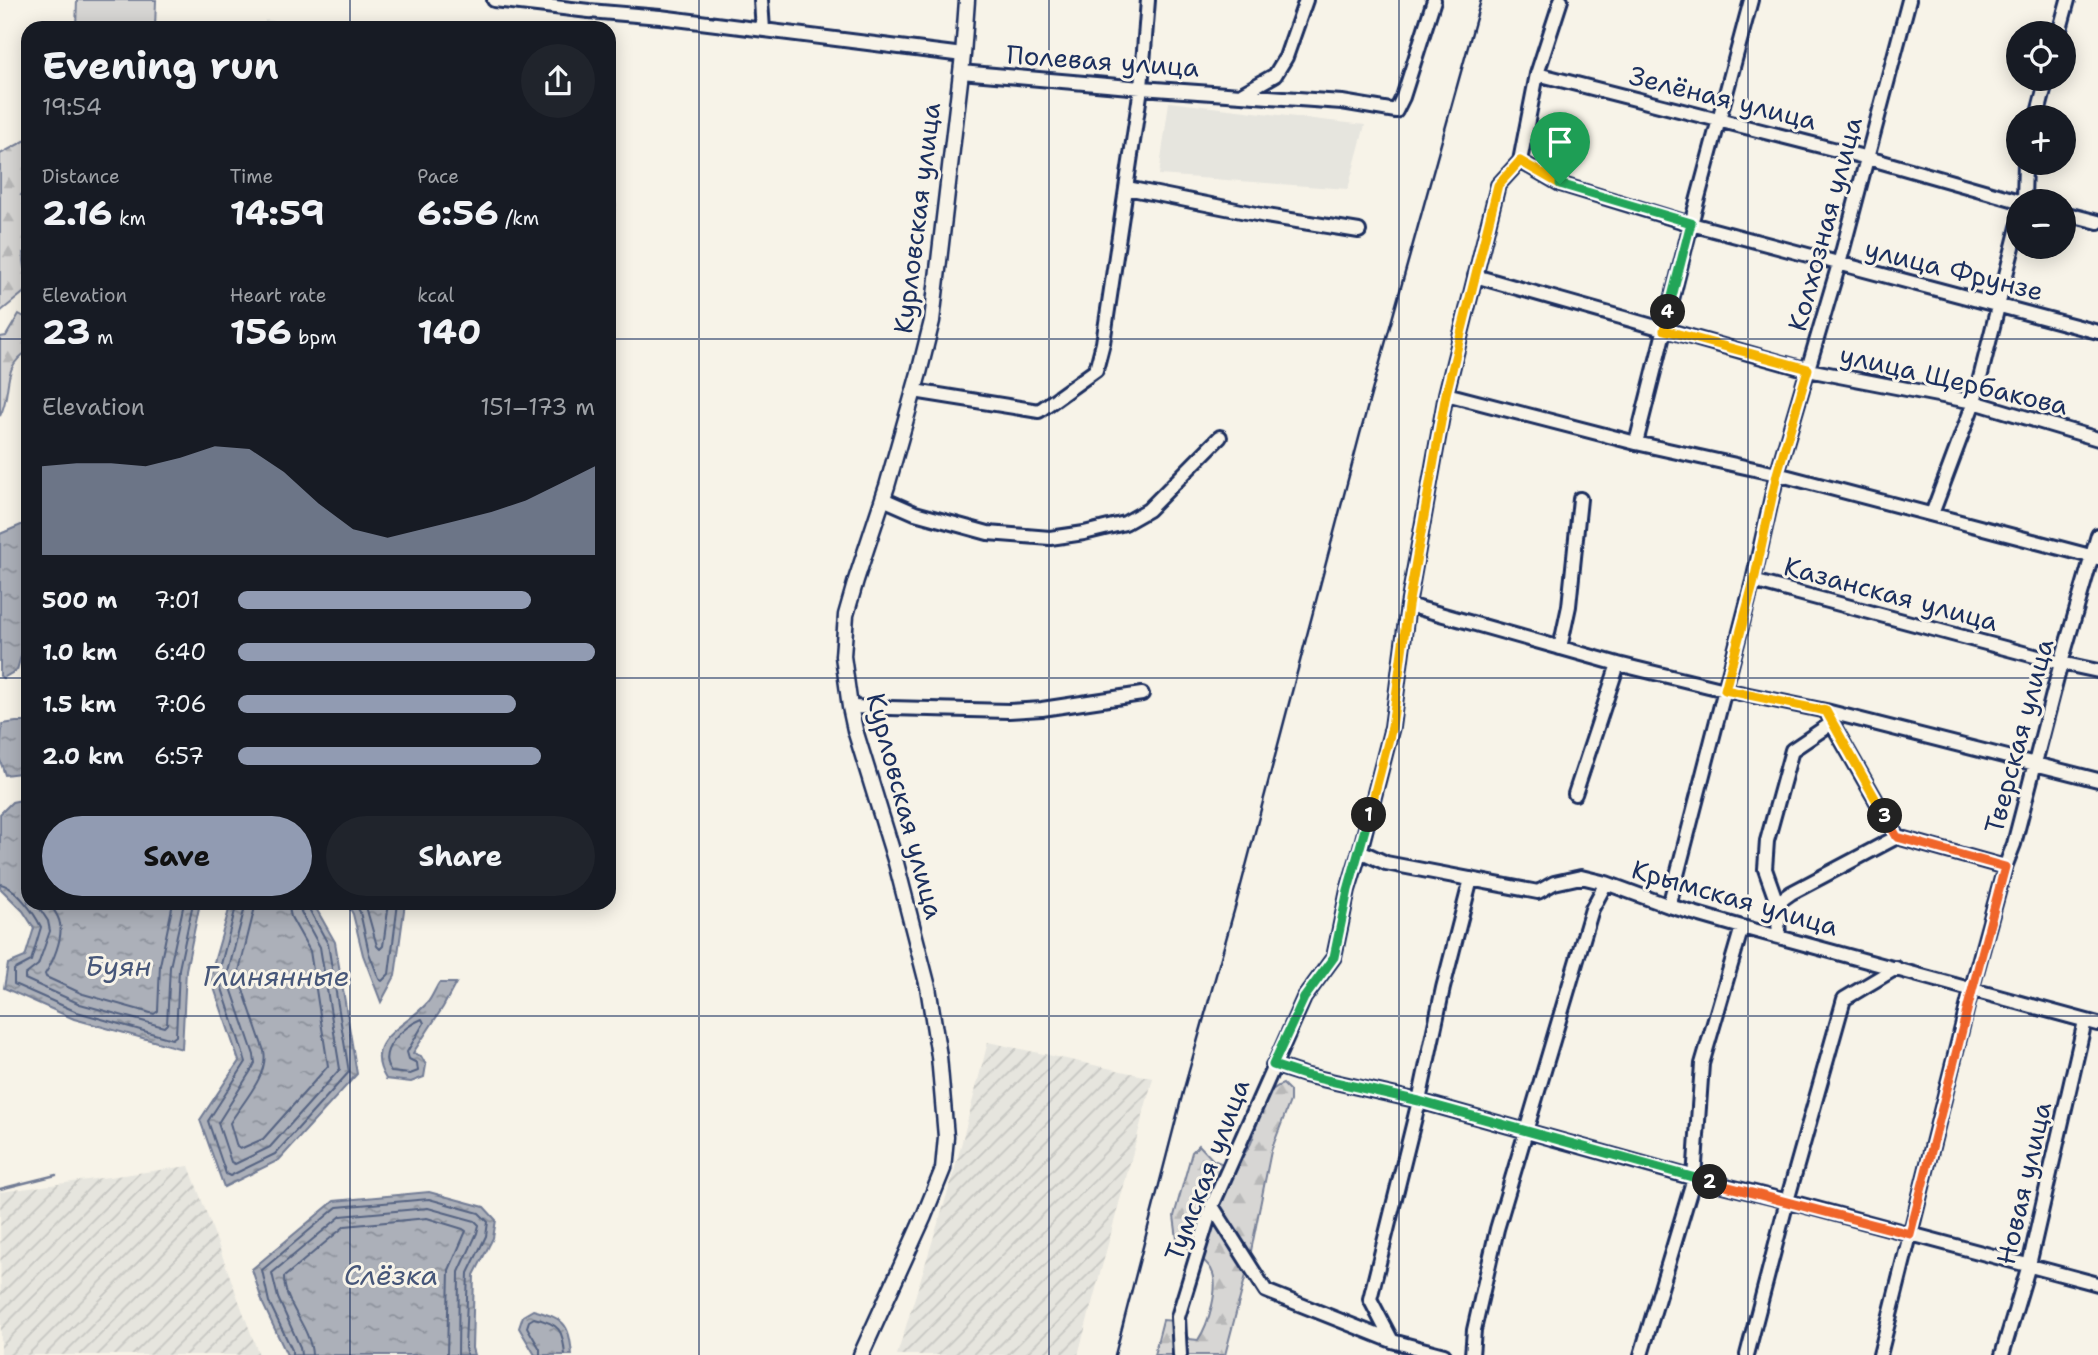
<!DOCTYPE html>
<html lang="en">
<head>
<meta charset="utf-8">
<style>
  :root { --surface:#171b24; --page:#20242c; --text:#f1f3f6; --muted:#9ea1a6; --accent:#919bb2 }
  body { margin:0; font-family:"Shantell Sans",sans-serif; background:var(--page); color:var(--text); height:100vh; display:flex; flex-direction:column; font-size:26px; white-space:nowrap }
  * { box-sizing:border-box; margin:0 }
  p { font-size:23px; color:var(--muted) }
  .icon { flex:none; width:38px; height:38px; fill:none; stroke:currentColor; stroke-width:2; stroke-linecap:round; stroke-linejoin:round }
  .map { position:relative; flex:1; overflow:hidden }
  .side { position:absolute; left:21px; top:21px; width:595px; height:889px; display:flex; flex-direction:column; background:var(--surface); border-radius:21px; box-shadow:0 4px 18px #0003 }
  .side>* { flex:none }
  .controls { position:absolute; left:2006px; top:21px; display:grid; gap:14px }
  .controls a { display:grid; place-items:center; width:70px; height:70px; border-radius:50%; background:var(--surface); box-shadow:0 4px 18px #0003; font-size:35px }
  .pin { position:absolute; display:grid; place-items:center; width:60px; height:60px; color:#fff; margin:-72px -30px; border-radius:50% 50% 50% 0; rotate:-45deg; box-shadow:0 0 7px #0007 }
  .pin .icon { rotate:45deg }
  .km { position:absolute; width:35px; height:35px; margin:-18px; border-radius:50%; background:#222; color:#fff; font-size:19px; line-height:35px; text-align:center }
  .round { display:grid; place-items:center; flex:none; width:74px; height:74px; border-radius:37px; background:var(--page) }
  .headline { display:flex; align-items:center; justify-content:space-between; height:119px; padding:0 21px }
  h1 { font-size:38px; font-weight:700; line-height:52px }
  .figures { display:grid; grid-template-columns:repeat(3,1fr); gap:10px; height:119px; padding:7px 21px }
  .figures div { display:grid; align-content:center }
  .figures b { font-size:35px; font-weight:700 }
  .figures small { font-size:19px; font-weight:400 }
  .figures p { font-size:19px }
  .chart { height:196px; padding:14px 21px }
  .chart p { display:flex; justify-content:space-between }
  .chart svg { width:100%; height:126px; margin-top:7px; fill:var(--accent); opacity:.7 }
  .primary-button { display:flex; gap:14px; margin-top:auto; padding:14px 21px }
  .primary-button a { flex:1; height:80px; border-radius:42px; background:var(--accent); color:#111; font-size:28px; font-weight:700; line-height:80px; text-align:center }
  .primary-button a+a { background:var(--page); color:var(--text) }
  ul { padding:0 21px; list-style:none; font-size:23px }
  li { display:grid; grid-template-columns:112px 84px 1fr; align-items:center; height:52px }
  li i { height:18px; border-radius:9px; background:var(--accent) }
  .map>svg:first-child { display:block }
</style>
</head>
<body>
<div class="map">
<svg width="2098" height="1355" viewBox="0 0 2098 1355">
  <defs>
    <pattern id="industrial-furrows" width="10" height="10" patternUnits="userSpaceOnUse" patternTransform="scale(1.75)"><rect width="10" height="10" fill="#e6e5de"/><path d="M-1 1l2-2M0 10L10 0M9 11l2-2" fill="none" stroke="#c5c5c1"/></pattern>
    <pattern id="forest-firs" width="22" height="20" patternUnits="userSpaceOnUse" patternTransform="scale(1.75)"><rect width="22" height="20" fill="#d7d6d4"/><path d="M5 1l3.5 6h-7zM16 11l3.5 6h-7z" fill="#b8b8b8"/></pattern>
    <pattern id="water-ripples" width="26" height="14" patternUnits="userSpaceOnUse" patternTransform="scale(1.75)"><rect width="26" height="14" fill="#acb0b9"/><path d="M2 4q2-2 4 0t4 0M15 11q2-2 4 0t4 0" fill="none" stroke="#8b909a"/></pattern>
  </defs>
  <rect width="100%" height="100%" fill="#f7f3e8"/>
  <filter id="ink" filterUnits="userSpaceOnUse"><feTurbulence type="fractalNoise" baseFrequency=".0143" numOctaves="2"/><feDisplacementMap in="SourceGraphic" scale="14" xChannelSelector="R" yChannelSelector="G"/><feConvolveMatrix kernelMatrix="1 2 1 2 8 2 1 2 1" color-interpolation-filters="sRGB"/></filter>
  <g filter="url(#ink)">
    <path fill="#e6e5de" d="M1169 102 1365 125 1348 189 1159 175Z"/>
    <path fill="url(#industrial-furrows)" d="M265 20 328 28H264Z
      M609 203H617L609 276Z
      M988 1042 1153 1078 1078 1355H897L954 1172Z
      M189 1166 259 1355H1L0 1192Z"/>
    <path fill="url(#forest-firs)" stroke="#798299" stroke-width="2" d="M28 139V187L21 195 28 198V254L23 253 28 289 0 312V154Z
      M19 314 28 319V351C0 368 13 391 0 416V337L6 336Z
      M1283 1084 1290 1091V1101L1271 1151 1247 1271 1225 1355H1154L1163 1320 1174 1321 1189 1339 1198 1340C1208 1325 1221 1286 1211 1269 1204 1258 1188 1248 1177 1239L1174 1216 1192 1152 1199 1145 1213 1160 1223 1164C1229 1162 1238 1160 1243 1155 1263 1136 1251 1094 1283 1084Z"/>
    <path fill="#d7d6d4" stroke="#798299" stroke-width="2" d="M77 0H156L155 28H76Z"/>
    <path fill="url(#water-ripples)" stroke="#727c95" stroke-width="2" d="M28 522V632L17 670 3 678 0 676V534Z
      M16 722H28V772L5 775 0 760 2 724Z
      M26 799 28 800V903H200L186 970 182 1049 74 1019 4 988 8 964 25 957 34 928 23 911 0 888V814L12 802Z
      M231 903H313L335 942 357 1074 279 1160 224 1187 200 1120 239 1061 210 976Z
      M347 903H405L395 976 381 1002 363 955 353 914Z
      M439 983H456L443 1007 413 1053 421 1056 426 1065 424 1077 411 1082 386 1079C361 1039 407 1027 428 1002 432 997 435 989 439 983Z
      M429 1192 484 1207 496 1220 493 1238 474 1275 472 1348 474 1355H287L263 1304 252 1269 334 1201Z
      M533 1310C564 1319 569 1322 572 1355H535L519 1328 523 1316Z"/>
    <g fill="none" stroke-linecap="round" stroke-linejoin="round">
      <path stroke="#556382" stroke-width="2" d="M0 884C15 886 35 914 41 927L31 961 14 970V984L77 1012 172 1039 176 1036 179 969 193 903
        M36 903 48 921 50 931 38 965 25 975V979L80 1004 164 1027 167 1024 170 967 184 903
        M49 903C53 909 59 916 60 924 63 938 53 962 45 974L46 977 83 994 154 1014 158 1011 160 965 173 903
        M237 903 218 976 246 1062 208 1121 226 1174 230 1176 275 1154 349 1072 328 944 309 909 308 903
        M246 903 227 976 254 1055 255 1063 252 1069 218 1123 231 1162 235 1164 270 1147 340 1069 320 947 301 912 299 903
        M256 903 238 975 264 1051C269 1075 242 1103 230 1123L237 1147 240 1149 263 1139 328 1066 310 951 291 917 288 903
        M355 903 360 912 369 953 379 979 382 981 389 974 398 903
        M365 903 377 946 380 949 383 946 389 903
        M422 1019 424 1023 407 1052 409 1059 417 1063 418 1071 410 1074 391 1072C375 1051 404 1026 422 1019Z
        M292 1355V1350L269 1302 262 1270 337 1207 429 1199 479 1213 488 1222 486 1236 468 1273 465 1348 467 1355
        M301 1355 300 1347 278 1298 272 1273 341 1216 428 1208 475 1221 479 1225 477 1233 459 1272 458 1355
        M312 1355C311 1327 284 1305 284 1277L345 1226 427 1218 463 1229 466 1231 449 1270 447 1355
        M540 1355V1349L527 1327 529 1321 534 1318C560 1324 563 1330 565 1355"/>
      <path stroke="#727c95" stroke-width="2.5" d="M0 1189 56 1175"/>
      <g stroke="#1b2f5e" stroke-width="18">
        <path id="minor" d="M494 0 589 11 660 17 963 55
          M761 0 763 30
          M2059 33 2068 0
          M961 72 1141 88 1342 102 1396 111 1403 97 1434 0
          M1537 74 1868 158 2019 201
          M1243 93 1275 75 1286 57 1306 0
          M2037 117 2047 79
          M1520 161 1560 184 1691 224 2098 332
          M1127 188 1266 216 1359 231
          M2024 201 2025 163
          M2063 213 2098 222
          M1475 276 1808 370 1974 402 2098 439
          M914 391 1039 411 1096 370 1103 343 1141 88 1148 0
          M1446 394 1636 443 1777 474 2098 558
          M1636 443 1691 224 1751 0
          M883 499 915 513 988 533 1050 538 1084 533 1125 523 1148 510 1220 437
          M1932 514 1974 402 2018 227
          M1753 581 2061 663 2098 671
          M1408 605 1618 664 1725 690 1826 711 2098 780
          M1560 648 1569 606 1580 499
          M850 707 1009 711 1042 709 1142 694
          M1829 718 1897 837
          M1575 794 1618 664
          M1360 851 1386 863 1538 892 1554 883 1581 877 1606 883 1669 906 1742 927 2098 1024
          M1777 903 1791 893 1897 837 2005 867
          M1669 906 1753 581 1777 474 1839 264 1909 0
          M1779 937 1777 903 1765 869 1767 841 1792 750 1832 723
          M1273 1065 1304 1075 1419 1101 1694 1178 1787 1201 2098 1284
          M1212 1206 1266 1291 1392 1341 1444 1355
          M1392 1341 1370 1299 1419 1101 1443 988 1471 879
          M1180 1355 1178 1317 1212 1206 1304 998 1334 957 1348 890 1360 851 1392 727 1408 605 1446 394 1498 185 1520 161 1537 74 1561 0
          M1472 1355 1474 1330 1497 1229 1592 909 1606 883
          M1641 1355 1694 1178 1702 1064 1742 927
          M1747 1355 1787 1201 1844 999 1896 968
          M1880 1355 1971 991 2005 867 2014 844 2061 663 2098 535
          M2002 1355 2029 1265 2085 1021"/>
      </g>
      <g stroke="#1b2f5e" stroke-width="19">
        <path id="major" d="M861 1355 924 1216 943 1169 946 1137 939 1056 928 987 896 863 855 730 850 707 843 656 846 615 856 580 887 486 919 373 932 321 963 55 967 0"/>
      </g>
      <use href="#minor" stroke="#f7f3e8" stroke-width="12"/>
      <use href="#major" stroke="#f7f3e8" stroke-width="14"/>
      <path stroke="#1b2f5e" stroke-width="2.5" d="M1115 1355 1183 1092 1236 904 1360 434 1481 0"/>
    </g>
  </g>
  <g fill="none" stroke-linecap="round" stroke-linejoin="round" filter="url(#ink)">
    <g stroke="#fff" stroke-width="14">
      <path id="split-1" d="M1369 815 1392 727 1408 606 1446 394 1498 185 1520 161 1560 184"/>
    </g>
    <g stroke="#fff" stroke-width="14">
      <path id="split-2" d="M1369 815 1348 890 1334 957 1304 998 1273 1065 1304 1075 1419 1101 1710 1182"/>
    </g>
    <g stroke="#fff" stroke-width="14">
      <path id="split-3" d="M1710 1182 1910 1234 1972 991 2005 867 1897 837 1885 816"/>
    </g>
    <g stroke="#fff" stroke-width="14">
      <path id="split-4" d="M1668 312 1664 330 1808 369 1777 474 1754 581 1725 690 1826 711 1885 816"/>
    </g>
    <g stroke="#fff" stroke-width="14">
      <path id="split-5" d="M1560 184 1691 223 1668 312"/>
    </g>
    <use href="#split-1" stroke="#f5b400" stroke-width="9"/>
    <use href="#split-2" stroke="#22a559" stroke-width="9"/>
    <use href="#split-3" stroke="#f0652b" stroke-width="9"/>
    <use href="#split-4" stroke="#f5b400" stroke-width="9"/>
    <use href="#split-5" stroke="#22a559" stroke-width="9"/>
  </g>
  <path fill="none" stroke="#1b2f5e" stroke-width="2" stroke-opacity="0.55" d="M350 0V28M699 0V1355M1049 0V1355M1399 0V1355M1748 0V1355M0 339H28M609 339H2098M0 678H28M609 678H2098M350 903V1355M0 1016H2098"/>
  <g text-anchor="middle" stroke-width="6" stroke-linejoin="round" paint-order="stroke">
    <g font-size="26" fill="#1b2f5e" stroke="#f7f3e8">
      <text transform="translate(1103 61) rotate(4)" y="9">Полевая улица</text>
      <text transform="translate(1723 98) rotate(14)" y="9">Зелёная улица</text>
      <text transform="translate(917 218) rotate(-83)" y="9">Курловская улица</text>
      <text transform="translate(1825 224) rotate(-75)" y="9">Колхозная улица</text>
      <text transform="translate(1954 270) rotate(14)" y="9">улица Фрунзе</text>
      <text transform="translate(1954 380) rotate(13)" y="9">улица Щербакова</text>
      <text transform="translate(1891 594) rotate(15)" y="9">Казанская улица</text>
      <text transform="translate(2019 736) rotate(-75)" y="9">Тверская улица</text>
      <text transform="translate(905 806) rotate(75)" y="9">Курловская улица</text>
      <text transform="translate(1735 898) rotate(16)" y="9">Крымская улица</text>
      <text transform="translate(1207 1170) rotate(-69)" y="9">Тумская улица</text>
      <text transform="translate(2024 1183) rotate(-77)" y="9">Новая улица</text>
    </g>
    <g font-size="28" font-style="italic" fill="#465679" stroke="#f7f3e8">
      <text x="118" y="976">Буян</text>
      <text x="276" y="986">Глинянные</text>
      <text x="391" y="1285">Слёзка</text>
    </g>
  </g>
</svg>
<div class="controls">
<a><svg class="icon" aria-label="locate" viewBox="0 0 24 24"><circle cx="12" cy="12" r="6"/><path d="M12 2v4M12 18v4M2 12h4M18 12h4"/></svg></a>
<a>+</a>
<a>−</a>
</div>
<div class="pin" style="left:1560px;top:184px;background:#1e9e55"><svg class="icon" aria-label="arrive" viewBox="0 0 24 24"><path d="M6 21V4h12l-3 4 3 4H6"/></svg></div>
<b class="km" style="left:1369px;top:815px">1</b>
<b class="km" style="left:1710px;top:1182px">2</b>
<b class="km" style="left:1885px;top:816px">3</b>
<b class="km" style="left:1668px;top:312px">4</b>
<section class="side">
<div class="headline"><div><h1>Evening run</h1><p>19:54</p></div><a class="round"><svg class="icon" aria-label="share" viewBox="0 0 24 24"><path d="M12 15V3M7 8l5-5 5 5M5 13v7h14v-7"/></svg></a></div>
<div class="figures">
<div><p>Distance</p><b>2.16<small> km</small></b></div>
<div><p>Time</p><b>14:59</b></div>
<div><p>Pace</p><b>6:56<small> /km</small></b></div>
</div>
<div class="figures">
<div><p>Elevation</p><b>23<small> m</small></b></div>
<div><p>Heart rate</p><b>156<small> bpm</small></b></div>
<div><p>kcal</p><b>140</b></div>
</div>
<div class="chart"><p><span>Elevation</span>151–173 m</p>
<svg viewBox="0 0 160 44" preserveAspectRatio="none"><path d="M0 44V13L10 12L20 12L30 13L40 10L50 6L60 7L70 15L80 26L90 35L100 38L110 35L120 32L130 29L140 25L150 19L160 13V44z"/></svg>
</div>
<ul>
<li><b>500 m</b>7:01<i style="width:82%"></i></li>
<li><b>1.0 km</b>6:40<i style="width:100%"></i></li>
<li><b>1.5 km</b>7:06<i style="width:78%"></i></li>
<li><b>2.0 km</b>6:57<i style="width:85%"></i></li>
</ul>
<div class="primary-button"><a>Save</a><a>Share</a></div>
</section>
</div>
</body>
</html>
